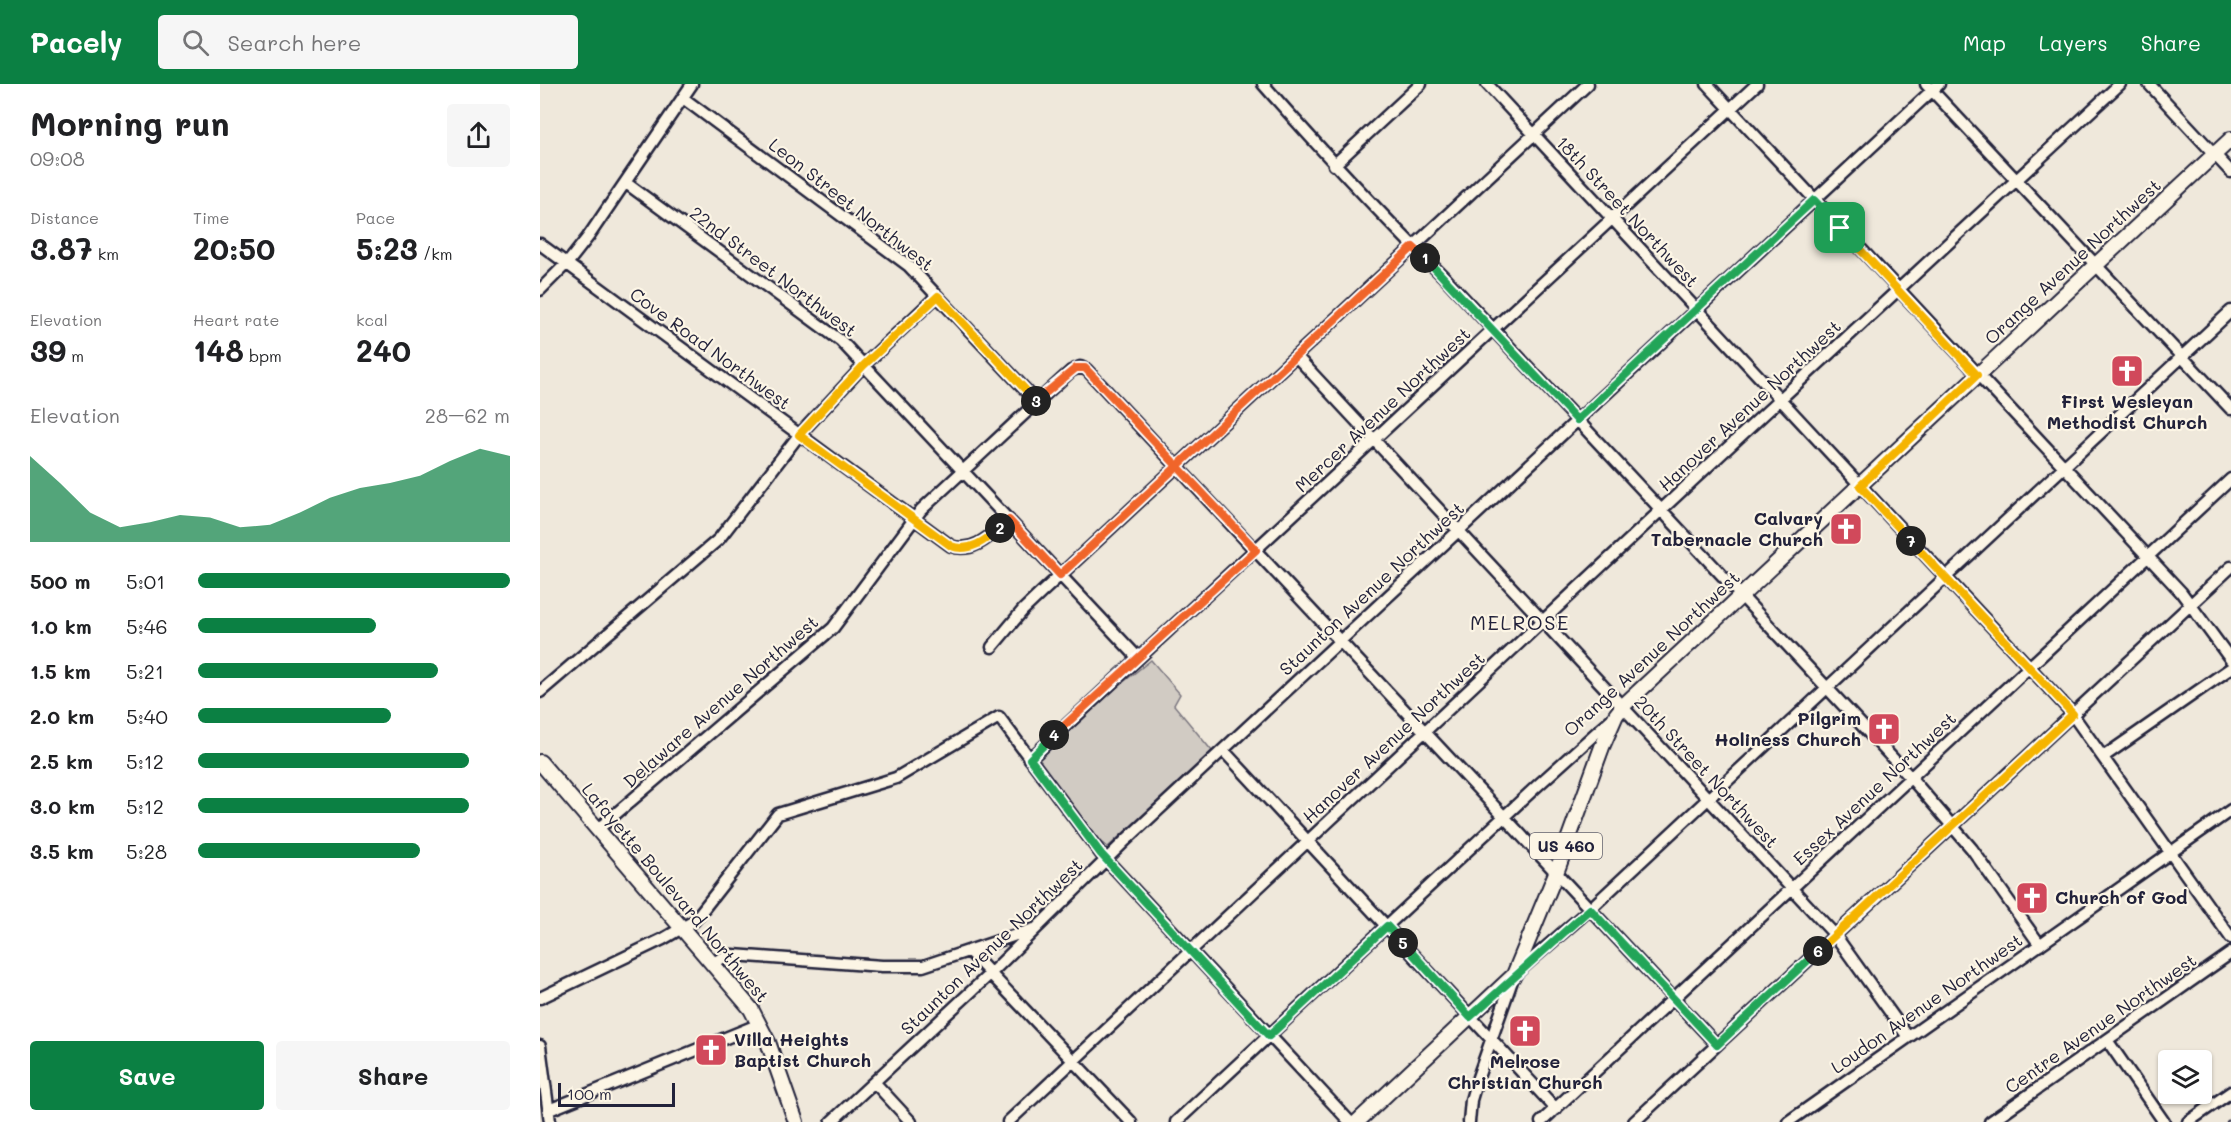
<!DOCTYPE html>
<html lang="en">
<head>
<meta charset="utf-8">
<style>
  :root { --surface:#fff; --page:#f6f6f6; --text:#202124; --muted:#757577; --accent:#0b8043 }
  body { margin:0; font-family:Mali,sans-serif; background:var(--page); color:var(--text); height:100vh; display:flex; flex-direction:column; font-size:22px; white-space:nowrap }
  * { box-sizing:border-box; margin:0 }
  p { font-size:20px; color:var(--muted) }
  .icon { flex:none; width:33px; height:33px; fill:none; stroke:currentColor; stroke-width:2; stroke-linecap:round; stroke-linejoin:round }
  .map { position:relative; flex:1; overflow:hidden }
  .sheet { display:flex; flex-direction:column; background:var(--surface); width:540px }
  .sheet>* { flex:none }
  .controls { position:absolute; left:1618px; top:966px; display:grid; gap:12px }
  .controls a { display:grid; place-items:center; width:54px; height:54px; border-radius:6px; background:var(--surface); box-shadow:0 2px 4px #0004; font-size:30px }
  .scale { position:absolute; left:18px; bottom:15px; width:117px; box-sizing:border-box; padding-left:6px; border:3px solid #22223b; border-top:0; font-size:16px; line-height:21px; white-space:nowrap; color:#22223b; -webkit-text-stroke:4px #fcf5e5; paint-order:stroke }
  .pin { position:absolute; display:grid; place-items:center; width:51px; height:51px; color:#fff; margin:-26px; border-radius:12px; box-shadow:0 3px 9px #0006 }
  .km { position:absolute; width:30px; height:30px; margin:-15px; border-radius:50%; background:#222; color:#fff; font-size:16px; line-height:30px; text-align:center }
  .round { display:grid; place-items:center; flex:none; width:63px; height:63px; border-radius:6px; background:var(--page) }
  .headline { display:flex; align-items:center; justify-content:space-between; height:102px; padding:0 30px }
  h1 { font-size:33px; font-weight:800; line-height:45px }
  .metrics { display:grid; grid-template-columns:repeat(3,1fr); gap:9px; height:102px; padding:6px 30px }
  .metrics div { display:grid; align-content:center }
  .metrics b { font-size:30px; font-weight:800 }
  .metrics small { font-size:16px; font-weight:400 }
  .metrics p { font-size:16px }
  .chart { height:168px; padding:12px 30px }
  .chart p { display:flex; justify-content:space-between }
  .chart svg { width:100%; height:108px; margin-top:6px; fill:var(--accent); opacity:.7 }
  .button { display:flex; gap:12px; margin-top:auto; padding:12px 30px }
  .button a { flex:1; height:69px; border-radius:6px; background:var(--accent); color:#fff; font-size:24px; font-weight:800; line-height:69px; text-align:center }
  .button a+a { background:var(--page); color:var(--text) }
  ul { padding:0 30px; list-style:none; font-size:20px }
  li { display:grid; grid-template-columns:96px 72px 1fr; align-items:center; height:45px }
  li i { height:15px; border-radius:8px; background:var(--accent) }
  header { display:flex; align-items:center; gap:36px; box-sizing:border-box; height:84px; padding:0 30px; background:var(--accent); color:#fff }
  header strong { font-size:28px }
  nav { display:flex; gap:33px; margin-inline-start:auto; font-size:21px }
  .search { width:420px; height:54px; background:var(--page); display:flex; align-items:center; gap:15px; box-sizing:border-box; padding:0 21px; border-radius:6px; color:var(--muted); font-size:22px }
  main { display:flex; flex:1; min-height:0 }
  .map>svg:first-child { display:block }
</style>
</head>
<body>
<header>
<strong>Pacely</strong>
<div class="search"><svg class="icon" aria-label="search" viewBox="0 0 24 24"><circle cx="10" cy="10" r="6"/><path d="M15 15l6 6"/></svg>Search here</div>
<nav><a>Map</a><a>Layers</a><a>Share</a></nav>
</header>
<main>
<section class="sheet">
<div class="headline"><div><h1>Morning run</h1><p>09:08</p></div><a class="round"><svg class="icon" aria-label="share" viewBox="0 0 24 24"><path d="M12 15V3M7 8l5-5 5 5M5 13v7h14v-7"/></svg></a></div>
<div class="metrics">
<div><p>Distance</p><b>3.87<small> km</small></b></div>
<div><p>Time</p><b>20:50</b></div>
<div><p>Pace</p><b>5:23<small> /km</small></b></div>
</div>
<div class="metrics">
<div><p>Elevation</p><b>39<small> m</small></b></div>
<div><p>Heart rate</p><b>148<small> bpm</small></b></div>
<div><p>kcal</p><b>240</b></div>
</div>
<div class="chart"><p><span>Elevation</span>28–62 m</p>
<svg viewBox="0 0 160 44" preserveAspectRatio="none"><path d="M0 44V9L10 20L20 32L30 38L40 36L50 33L60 34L70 38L80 37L90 32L100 26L110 22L120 20L130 17L140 11L150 6L160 9V44z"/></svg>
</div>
<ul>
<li><b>500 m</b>5:01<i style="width:100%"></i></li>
<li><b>1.0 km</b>5:46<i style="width:57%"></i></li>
<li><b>1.5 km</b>5:21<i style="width:77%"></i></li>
<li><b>2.0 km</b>5:40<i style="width:62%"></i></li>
<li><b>2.5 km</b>5:12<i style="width:87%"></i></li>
<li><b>3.0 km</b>5:12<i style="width:87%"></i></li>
<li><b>3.5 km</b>5:28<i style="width:71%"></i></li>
</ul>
<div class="button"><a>Save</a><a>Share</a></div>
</section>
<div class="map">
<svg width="1691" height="1038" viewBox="0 0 1691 1038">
  <rect width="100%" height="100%" fill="#efe8db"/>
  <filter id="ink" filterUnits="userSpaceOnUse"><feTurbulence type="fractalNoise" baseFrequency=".0167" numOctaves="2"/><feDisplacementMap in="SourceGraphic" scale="12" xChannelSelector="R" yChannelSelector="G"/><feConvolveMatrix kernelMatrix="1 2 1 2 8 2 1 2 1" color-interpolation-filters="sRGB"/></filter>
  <g filter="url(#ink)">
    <path fill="#d1cbc3" stroke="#7a767f" stroke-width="1.5" d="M611 576 640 610 634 621 672 667 568 763 559 757 501 683 499 675 576 604Z"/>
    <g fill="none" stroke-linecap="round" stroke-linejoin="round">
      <g stroke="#22223b" stroke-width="15">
        <path id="minor" d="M723 0C782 67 842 132 906 195L1371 694 1432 765 1500 861
          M947 0 1530 627 1691 854
          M1167 0 1641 508 1691 576
          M1386 0 1691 325
          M1609 0 1691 88
          M143 14 369 182 497 318
          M794 81 881 0
          M86 99 301 257 598 574
          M0 160 411 462C434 470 452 450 469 436
          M0 206 30 176 48 153 152 0
          M756 272 1295 851 1368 953
          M452 563 483 526 502 508 1048 0
          M0 608 179 455 259 351 324 281 397 212
          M683 666 1016 1025
          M1563 673 1691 584
          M490 675 1217 0
          M58 745 293 544 381 426 509 307 531 287 540 283 547 286 1177 961
          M430 868 591 1038
          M173 879 186 872 193 871 342 882H383L494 845
          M0 914 123 855 154 837 238 730 356 694 459 633 561 770 810 1038
          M1567 956 1624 1038
          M0 962 10 1038
          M335 999 371 1038
          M9 1026 220 940
          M291 1038 451 889 586 756 1399 0
          M468 1038 1166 384 1580 0
          M636 1038 996 703 1076 631
          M929 1038 931 1016 936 999 974 891 1050 825 1691 227
          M1001 1038 1691 395
          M1094 1038 1691 483
          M1248 1038 1691 726
          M1450 1038 1691 869
          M1648 1038 1691 1008"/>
      </g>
      <g stroke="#22223b" stroke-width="18">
        <path id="major" d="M0 678 211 925 228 958 256 1038
          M817 1038 974 891 1016 789 1062 663 1076 631 1083 622 1691 55"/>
      </g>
      <use href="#minor" stroke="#fcf5e5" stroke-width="10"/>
      <use href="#major" stroke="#fcf5e5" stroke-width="14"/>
      <g stroke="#22223b" stroke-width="4.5">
        <path id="rail" d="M1688 1038 1691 1036"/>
      </g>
      <use href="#rail" stroke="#fcf5e5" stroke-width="2" stroke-dasharray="7" stroke-linecap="butt"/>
    </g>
  </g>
  <g fill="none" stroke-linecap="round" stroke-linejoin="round" filter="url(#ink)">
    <g stroke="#fff" stroke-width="12">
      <path id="split-1" d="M885 174 1037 336 1274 116 1300 144"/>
    </g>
    <g stroke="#fff" stroke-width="12">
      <path id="split-2" d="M460 444 469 436 520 491 873 163 885 174"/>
    </g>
    <g stroke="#fff" stroke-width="12">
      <path id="split-3" d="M460 444C446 456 430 469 411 462L259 351 324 281 398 212 496 317"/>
    </g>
    <g stroke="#fff" stroke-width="12">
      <path id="split-4" d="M496 317 536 284H545L716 466 514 651"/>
    </g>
    <g stroke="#fff" stroke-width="12">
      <path id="split-5" d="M514 651 490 675 561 770 729 952 847 842 863 859"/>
    </g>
    <g stroke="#fff" stroke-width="12">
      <path id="split-6" d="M863 859 930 933 1050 825 1177 961 1278 867"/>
    </g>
    <g stroke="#fff" stroke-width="12">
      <path id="split-7" d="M1278 867 1533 630 1371 457"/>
    </g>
    <g stroke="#fff" stroke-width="12">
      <path id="split-8" d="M1300 144 1437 291 1320 402 1371 457"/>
    </g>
    <use href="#split-1" stroke="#22a559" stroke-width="8"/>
    <use href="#split-2" stroke="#f0652b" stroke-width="8"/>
    <use href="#split-3" stroke="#f5b400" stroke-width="8"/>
    <use href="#split-4" stroke="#f0652b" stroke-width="8"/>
    <use href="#split-5" stroke="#22a559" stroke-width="8"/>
    <use href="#split-6" stroke="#22a559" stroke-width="8"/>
    <use href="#split-7" stroke="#f5b400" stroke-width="8"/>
    <use href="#split-8" stroke="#f5b400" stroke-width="8"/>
  </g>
  <defs>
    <g id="church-square" transform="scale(1.725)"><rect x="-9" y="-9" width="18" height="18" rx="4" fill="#d1495b" stroke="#fcf5e5"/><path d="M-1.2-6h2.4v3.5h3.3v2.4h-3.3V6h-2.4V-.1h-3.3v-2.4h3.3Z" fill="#fff"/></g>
  </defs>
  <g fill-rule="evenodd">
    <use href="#church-square" x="1587" y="287"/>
    <use href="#church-square" x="1306" y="445"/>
    <use href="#church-square" x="1344" y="645"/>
    <use href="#church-square" x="1492" y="814"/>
    <use href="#church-square" x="985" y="947"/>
    <use href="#church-square" x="171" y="966"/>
  </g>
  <g text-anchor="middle" stroke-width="4.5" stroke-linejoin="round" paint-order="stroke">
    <rect fill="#fcf5e5" stroke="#63616e" stroke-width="1.5" x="990" y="749" width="72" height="26" rx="4.5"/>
    <g font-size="16" font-weight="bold" fill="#22223b">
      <text x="1026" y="768">US 460</text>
    </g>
    <g font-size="18" fill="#22223b" stroke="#fcf5e5">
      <text transform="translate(311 121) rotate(38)" y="6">Leon Street Northwest</text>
      <text transform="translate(1087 128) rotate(47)" y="6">18th Street Northwest</text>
      <text transform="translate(1533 178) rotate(-43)" y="6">Orange Avenue Northwest</text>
      <text transform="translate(233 188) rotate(37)" y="6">22nd Street Northwest</text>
      <text transform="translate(170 265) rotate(36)" y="6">Cove Road Northwest</text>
      <text transform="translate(1210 322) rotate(-43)" y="6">Hanover Avenue Northwest</text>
      <text transform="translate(843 326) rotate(-43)" y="6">Mercer Avenue Northwest</text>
      <text transform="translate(832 505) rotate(-43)" y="6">Staunton Avenue Northwest</text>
      <text transform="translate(1112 570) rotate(-43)" y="6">Orange Avenue Northwest</text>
      <text transform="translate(181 618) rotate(-41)" y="6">Delaware Avenue Northwest</text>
      <text transform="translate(854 654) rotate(-43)" y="6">Hanover Avenue Northwest</text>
      <text transform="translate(1166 688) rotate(47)" y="6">20th Street Northwest</text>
      <text transform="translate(1335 705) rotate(-43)" y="6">Essex Avenue Northwest</text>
      <text transform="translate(135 809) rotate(50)" y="6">Lafayette Boulevard Northwest</text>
      <text transform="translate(452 863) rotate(-44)" y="6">Staunton Avenue Northwest</text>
      <text transform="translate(1387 920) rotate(-35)" y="6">Loudon Avenue Northwest</text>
      <text transform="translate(1561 940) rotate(-35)" y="6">Centre Avenue Northwest</text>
    </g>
    <g font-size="18" font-weight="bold" fill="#22223b" stroke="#fcf5e5">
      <text x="1587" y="324">First Wesleyan<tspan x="1587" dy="21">Methodist Church</tspan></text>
      <text x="1283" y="441" text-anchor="end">Calvary<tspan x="1283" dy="21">Tabernacle Church</tspan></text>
      <text x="1321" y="641" text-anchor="end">Pilgrim<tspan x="1321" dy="21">Holiness Church</tspan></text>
      <text x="1515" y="820" text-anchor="start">Church of God</text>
      <text x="194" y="962" text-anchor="start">Villa Heights<tspan x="194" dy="21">Baptist Church</tspan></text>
      <text x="985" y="984">Melrose<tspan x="985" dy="21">Christian Church</tspan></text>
    </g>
    <g font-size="20" letter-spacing="1.5" fill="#22223b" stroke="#fcf5e5">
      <text x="980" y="546">MELROSE</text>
    </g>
  </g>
</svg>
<div class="controls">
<a><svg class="icon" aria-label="layers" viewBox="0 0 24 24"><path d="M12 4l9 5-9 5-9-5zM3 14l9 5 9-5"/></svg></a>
</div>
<div class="scale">100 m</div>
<div class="pin" style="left:1300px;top:144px;background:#1e9e55"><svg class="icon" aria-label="arrive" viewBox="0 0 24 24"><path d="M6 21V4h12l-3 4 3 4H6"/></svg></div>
<b class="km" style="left:885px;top:174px">1</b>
<b class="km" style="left:460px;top:444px">2</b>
<b class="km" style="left:496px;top:317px">3</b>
<b class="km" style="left:514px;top:651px">4</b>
<b class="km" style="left:863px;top:859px">5</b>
<b class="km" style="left:1278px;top:867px">6</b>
<b class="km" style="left:1371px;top:457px">7</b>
</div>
</main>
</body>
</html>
